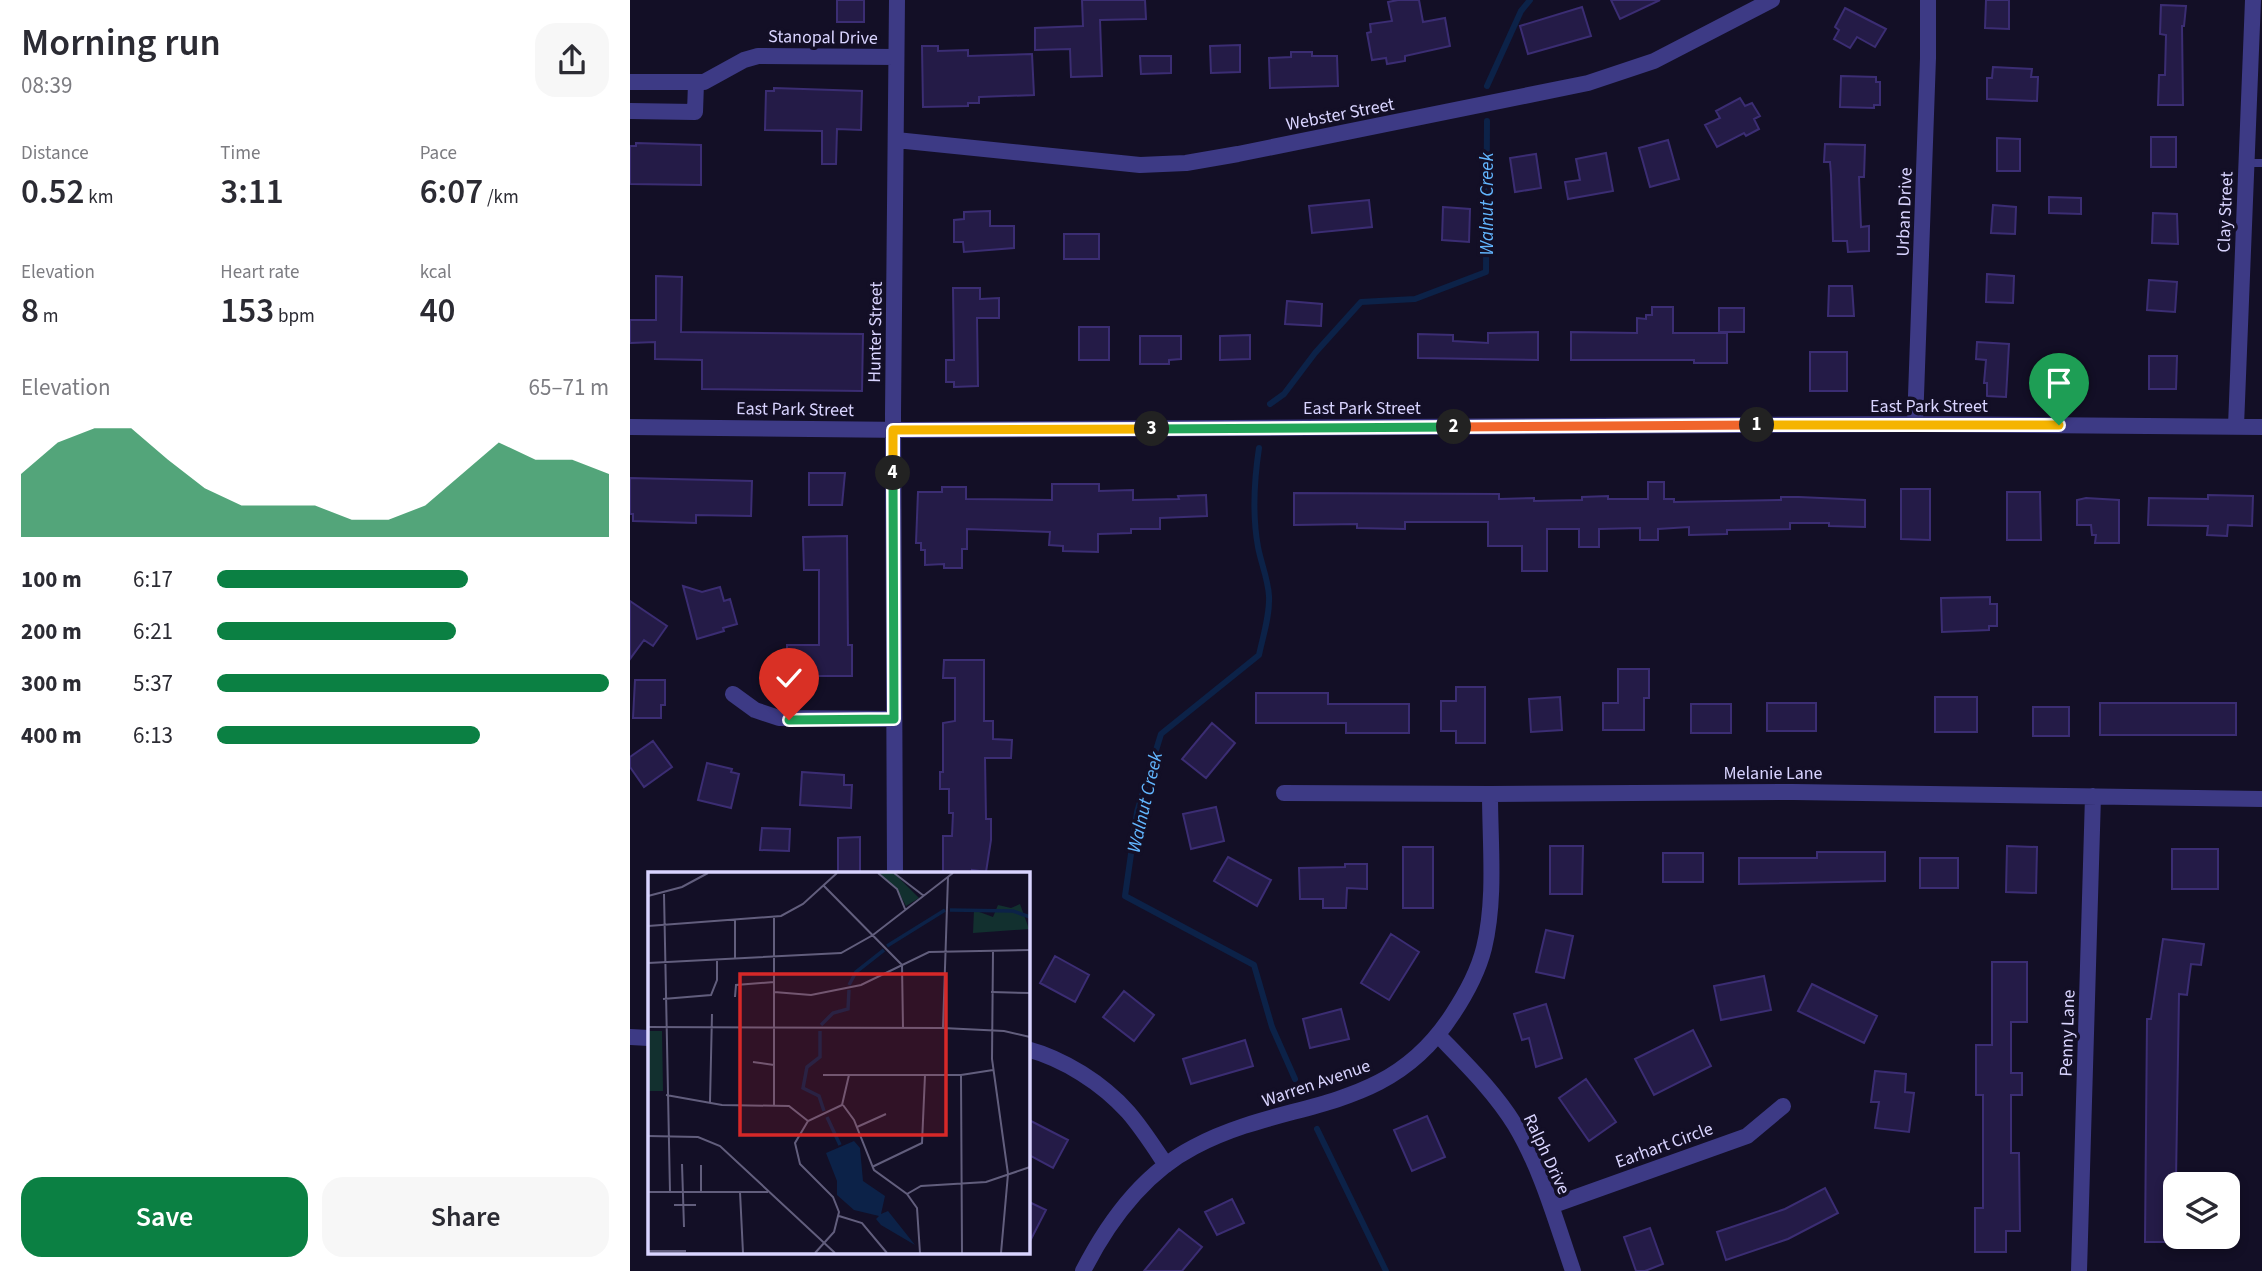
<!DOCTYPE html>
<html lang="en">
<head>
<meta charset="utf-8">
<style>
  :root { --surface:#fff; --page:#f7f7f7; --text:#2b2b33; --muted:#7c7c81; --accent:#0b8043 }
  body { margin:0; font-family:"Source Sans 3",sans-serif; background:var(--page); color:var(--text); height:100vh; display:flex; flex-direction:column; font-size:26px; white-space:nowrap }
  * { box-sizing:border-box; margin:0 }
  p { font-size:23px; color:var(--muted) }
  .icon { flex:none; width:38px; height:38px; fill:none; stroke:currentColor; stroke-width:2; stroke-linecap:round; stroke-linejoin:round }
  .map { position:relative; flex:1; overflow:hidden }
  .side { display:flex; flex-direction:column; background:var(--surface); width:630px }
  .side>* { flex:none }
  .tools { position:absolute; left:1533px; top:1172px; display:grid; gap:14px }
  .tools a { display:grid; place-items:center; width:77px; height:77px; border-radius:14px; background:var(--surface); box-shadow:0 4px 10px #0003; font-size:35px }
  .pin { position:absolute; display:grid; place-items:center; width:60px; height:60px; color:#fff; margin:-72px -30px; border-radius:50% 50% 50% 0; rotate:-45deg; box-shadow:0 0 7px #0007 }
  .pin .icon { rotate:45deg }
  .km { position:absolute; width:35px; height:35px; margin:-18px; border-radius:50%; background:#222; color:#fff; font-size:19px; line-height:35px; text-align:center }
  .round { display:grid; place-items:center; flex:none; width:74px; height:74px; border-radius:21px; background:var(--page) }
  .head { display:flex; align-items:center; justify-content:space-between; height:119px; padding:0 21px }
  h1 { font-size:38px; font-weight:600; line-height:52px }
  .figures { display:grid; grid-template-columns:repeat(3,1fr); gap:10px; height:119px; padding:7px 21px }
  .figures div { display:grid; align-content:center }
  .figures b { font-size:35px; font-weight:600 }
  .figures small { font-size:19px; font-weight:400 }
  .figures p { font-size:19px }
  .chart { height:196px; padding:14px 21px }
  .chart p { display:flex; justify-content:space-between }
  .chart svg { width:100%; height:126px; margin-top:7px; fill:var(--accent); opacity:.7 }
  .cta { display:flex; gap:14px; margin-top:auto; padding:14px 21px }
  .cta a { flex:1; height:80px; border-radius:21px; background:var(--accent); color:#fff; font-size:28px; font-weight:600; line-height:80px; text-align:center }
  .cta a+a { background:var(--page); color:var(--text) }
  ul { padding:0 21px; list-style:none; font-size:23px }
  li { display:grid; grid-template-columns:112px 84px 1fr; align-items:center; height:52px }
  li i { height:18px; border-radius:9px; background:var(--accent) }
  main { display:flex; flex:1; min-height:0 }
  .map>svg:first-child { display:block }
</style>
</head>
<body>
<main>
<section class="side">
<div class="head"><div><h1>Morning run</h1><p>08:39</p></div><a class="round"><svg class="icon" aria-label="share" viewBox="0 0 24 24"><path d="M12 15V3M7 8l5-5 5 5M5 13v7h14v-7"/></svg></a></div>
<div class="figures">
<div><p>Distance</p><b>0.52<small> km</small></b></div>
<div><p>Time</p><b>3:11</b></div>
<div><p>Pace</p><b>6:07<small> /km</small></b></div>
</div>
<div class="figures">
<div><p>Elevation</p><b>8<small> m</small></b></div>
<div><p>Heart rate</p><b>153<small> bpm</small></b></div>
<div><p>kcal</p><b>40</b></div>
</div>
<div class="chart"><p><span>Elevation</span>65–71 m</p>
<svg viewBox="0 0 160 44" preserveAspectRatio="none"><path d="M0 44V22L10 11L20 6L30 6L40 17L50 27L60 33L70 33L80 33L90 38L100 38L110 33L120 22L130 11L140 17L150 17L160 22V44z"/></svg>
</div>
<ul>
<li><b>100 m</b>6:17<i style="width:64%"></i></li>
<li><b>200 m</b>6:21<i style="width:61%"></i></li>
<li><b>300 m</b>5:37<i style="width:100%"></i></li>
<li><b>400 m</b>6:13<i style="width:67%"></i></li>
</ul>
<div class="cta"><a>Save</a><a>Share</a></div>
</section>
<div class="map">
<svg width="1632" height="1271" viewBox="0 0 1632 1271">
  <rect width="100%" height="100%" fill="#130f26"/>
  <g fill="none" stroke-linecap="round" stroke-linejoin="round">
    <path stroke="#0c2248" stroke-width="6" d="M857 86 891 11 900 0
      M640 404 654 394 685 353 731 302 785 299 856 272 857 121
      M629 448C624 481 622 514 628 547 631 563 638 579 639 596 640 615 633 636 629 655L531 734 507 812 495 896 624 965 642 1027 665 1079
      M687 1129 756 1271"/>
  </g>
  <path fill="#241b47" stroke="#3b2d73" stroke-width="2" d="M207 0H234V22H207Z
    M452 0H515L516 19 470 20 472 76 441 77 440 49 405 50V28L453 26Z
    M768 0H789L793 22 815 18 820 46 775 56V61L757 64 756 58 742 60 737 33 741 32 740 24 762 21 758 2Z
    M981 0H1030L990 19Z
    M1356 0H1379V29L1355 28Z
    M1531 5 1556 6 1554 26H1552L1553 105H1528L1529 75H1535L1536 35 1530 34Z
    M952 7 961 36 898 54 890 26Z
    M1215 8 1256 29 1245 47 1227 37 1220 48 1204 39 1209 30 1205 27Z
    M610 45V72L581 73 580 46Z
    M292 46H308V51L338 50V56L402 54 404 95 349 97V103H338V106L293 107Z
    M661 52H682V56H707L708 86 640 88 639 58 661 57Z
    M510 56H541V73L511 74Z
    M1363 67 1402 69 1401 77H1408L1407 101 1357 99V78H1362Z
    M1211 76 1246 77V82H1250V105H1244V108L1210 107Z
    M144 88 232 91 231 130 207 129 206 164H192V131L135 130 136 91H144Z
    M1110 98 1115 106 1122 103 1130 116 1124 119 1129 129 1116 136 1114 133 1087 147 1075 125 1090 118 1086 111Z
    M1521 137H1546V167H1521Z
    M1367 138 1390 139V171H1367Z
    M1038 140 1049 179 1020 187 1009 148Z
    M6 143 71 145V185L0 184V146H6Z
    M1195 144 1235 145 1234 177H1229L1231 227 1239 226V251L1218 252 1217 241H1203L1201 175 1200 162H1194Z
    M976 153 983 191 938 199 935 182 950 180 946 159Z
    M906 154 911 188 885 192 880 158Z
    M1419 197 1451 198V214L1419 213Z
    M739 200 742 227 682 233 679 206Z
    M1363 205 1386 207 1385 234 1361 233Z
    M813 207 840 209 839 242 812 240Z
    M360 211V226H384V248L334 252 333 242H324V220L334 219V212Z
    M1523 213 1547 214 1548 244 1522 243Z
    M434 234H469V259H434Z
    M1357 274 1384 276 1383 303 1356 302Z
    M26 276 52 277 51 332 233 334 232 391 72 389V360L25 359V342L0 343V320H26Z
    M1519 280 1547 282 1545 312 1517 310Z
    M1199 286H1222L1224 316H1198Z
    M323 288H350V299L369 298V318H347L348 386 324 387V382H316V360H324Z
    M657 301 692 304 691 326 655 324Z
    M1022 307H1043V333H1097V363H1064V360H941V332L1007 333V318L1016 319V315H1022Z
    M1089 308H1114V332H1089Z
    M449 327H479V360H449Z
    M908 332V360L788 358V334L823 335V341L858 343V333Z
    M620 335V359L590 360V336Z
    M510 336H551V359L539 360V364H510Z
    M1347 342 1379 344 1376 397 1357 396V383H1354L1356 360 1346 359Z
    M1180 352H1217V391H1180Z
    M1519 356H1547L1546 389H1519Z
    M1418 360 1442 361 1441 382H1418Z
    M179 473H215L212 505H179Z
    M0 478 122 481 121 516 66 515V523L3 521V514H0Z
    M1018 482H1034V499H1044V502L1151 500V497H1169L1235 500V527L1199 526V523H1160V529L1097 530V534L1059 535V527L1028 529V540H1010V528L969 529V547H949V529H917V571H892V546H858V522H775V529L727 528V524L664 525V493L869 494V499L904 498V501L952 500V497L978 496V499H1018Z
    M422 484H469V491L503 490V500L549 499 548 496 576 495 577 516 530 518V529H501V533L468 534V552L433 551V546L419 545 420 532 337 529V549H332V568H314V564L295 565V550H291V543H286L288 492H312V487H336V499L422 500Z
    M1271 489H1300V540L1271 539Z
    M1377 492H1410L1411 540H1377Z
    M1578 495 1623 496 1622 526 1598 525 1597 536 1577 535 1578 526 1518 525 1519 498 1578 499Z
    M1456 498 1489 500V543H1465L1466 535H1462L1461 525H1447V500Z
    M217 536 218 645H222V676H178V669H157V645H189V570H174L173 537Z
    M53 586 72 592 90 587 94 601 100 599 107 624 93 628 94 631 67 639Z
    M1360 597V604H1367V626H1359V630L1312 632 1311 598Z
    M0 601 37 626 23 646 14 640 0 659Z
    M314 660H354V721H363V739L382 740 381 758H355L356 819H361V840L356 872 342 870V874H313V836H322L323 813H319V789H310V772H313V723L325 721V678H313Z
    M988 669H1019V698H1014V730H973V703H988Z
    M5 680H35V705H31V718H3Z
    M826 687H855V743H826V731H811V701H826Z
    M626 693H698V704H779V733H716V723H626Z
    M930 697 932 730 901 732 899 699Z
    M1305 697H1347V732H1305Z
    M1137 703H1186V731H1137Z
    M1470 703H1606V735H1470Z
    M1061 704H1101V733H1061Z
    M1403 707H1439V736H1403Z
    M582 723 605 743 576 778 552 759Z
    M23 741 42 767 14 787 0 767V757Z
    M77 763 102 769 101 772 109 774 101 808 68 800Z
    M172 772 214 775V785H222L221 808 170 805Z
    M586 807 594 841 561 849 553 814Z
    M132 828 160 829 159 851 130 850Z
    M230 837V874H208V838Z
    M920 846H953L952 894H920Z
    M1377 846 1407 847 1406 893 1376 892Z
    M773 847H803V908H773Z
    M1542 849H1588V889H1542Z
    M1187 852H1255V881L1109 884V858H1187Z
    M1033 853H1073V882H1033Z
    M598 857 641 880 627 906 584 881Z
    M1290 858H1328V888H1290Z
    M715 864H737V889L717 888 716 908H693V899H670L669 868 715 867Z
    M916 930 943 936 934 978 906 972Z
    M761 934 789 952 759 1000 731 983Z
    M1533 939 1574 944 1571 965 1561 964 1557 995 1549 994 1545 1242H1515L1517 1019H1521Z
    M425 956 459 975 445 1002 410 983Z
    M1362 962H1397V1022H1381V1073H1392V1095H1381V1153H1389L1390 1231H1376V1252H1345V1208H1353V1095H1346V1045H1362Z
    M1134 976 1141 1010 1091 1020 1084 986Z
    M1182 984 1247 1016 1234 1043 1168 1011Z
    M494 991 524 1015 504 1041 473 1017Z
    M916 1004 932 1058 906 1067 899 1038 892 1040 884 1014Z
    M711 1009 719 1039 680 1048 673 1019Z
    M1063 1030 1081 1066 1024 1095 1005 1059Z
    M615 1040 623 1066 561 1084 553 1059Z
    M1245 1071 1276 1074 1275 1092 1284 1093 1279 1132 1245 1128 1249 1102H1241Z
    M956 1079 986 1122 959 1141 929 1098Z
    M797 1116 815 1157 782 1171 764 1130Z
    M397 1119 438 1140 423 1168 397 1154Z
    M1195 1188 1208 1213 1158 1239 1096 1260 1087 1232 1155 1209Z
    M602 1199 614 1223 587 1235 575 1212Z
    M397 1201 416 1210 397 1247Z
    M1020 1228 1033 1264 1015 1271H1006L994 1237Z
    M549 1229 572 1247 552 1271H514Z"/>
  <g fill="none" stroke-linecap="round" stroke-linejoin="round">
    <path stroke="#3d3a85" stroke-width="8" d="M1616 163H1632"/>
    <path stroke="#3d3a85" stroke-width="16" d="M0 82H74L114 60 128 56 266 57
      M0 111 65 112 66 83
      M266 140 510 165 556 163 608 154 958 83 1024 61 1142 0
      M1285 424 1298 58V0
      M1606 426 1623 0
      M0 427 278 430 1285 424 1632 427
      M103 694 125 710 149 718 264 719
      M654 793 860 794 1163 792 1632 799
      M265 874 263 414 267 0
      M808 1035C835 1063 864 1091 885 1125 912 1170 926 1222 943 1271
      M0 1037 19 1038
      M397 1049C434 1059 472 1083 498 1112 512 1128 524 1147 536 1165
      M921 1206 1117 1136 1153 1106
      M453 1271C478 1222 514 1173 564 1147 658 1097 756 1117 822 1015 836 994 848 972 854 948 866 898 860 845 860 794
      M1449 1271 1463 796"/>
  </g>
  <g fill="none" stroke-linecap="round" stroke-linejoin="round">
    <g stroke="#fff" stroke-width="14">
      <path id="split-1" d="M1127 425H1429"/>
    </g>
    <g stroke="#fff" stroke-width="14">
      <path id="split-2" d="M824 427 1127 425"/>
    </g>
    <g stroke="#fff" stroke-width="14">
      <path id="split-3" d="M522 429 824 427"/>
    </g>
    <g stroke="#fff" stroke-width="14">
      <path id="split-4" d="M263 473V430L522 429"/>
    </g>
    <g stroke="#fff" stroke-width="14">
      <path id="split-5" d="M159 720 264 719 263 473"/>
    </g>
    <use href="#split-1" stroke="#f5b400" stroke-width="9"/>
    <use href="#split-2" stroke="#f0652b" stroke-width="9"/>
    <use href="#split-3" stroke="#22a559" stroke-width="9"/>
    <use href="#split-4" stroke="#f5b400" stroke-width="9"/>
    <use href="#split-5" stroke="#22a559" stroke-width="9"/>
  </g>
  <g text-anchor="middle" stroke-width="7" stroke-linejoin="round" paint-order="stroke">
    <g font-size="18" fill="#d9d4ff" stroke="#130f26">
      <text transform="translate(193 37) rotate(1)" y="6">Stanopal Drive</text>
      <text transform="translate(710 114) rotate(-11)" y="6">Webster Street</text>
      <text transform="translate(1274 212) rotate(-88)" y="6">Urban Drive</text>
      <text transform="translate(1595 212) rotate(-88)" y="6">Clay Street</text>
      <text transform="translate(245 332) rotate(-89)" y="6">Hunter Street</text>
      <text x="1299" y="412">East Park Street</text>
      <text x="732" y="414">East Park Street</text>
      <text transform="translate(165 409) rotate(1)" y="6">East Park Street</text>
      <text x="1143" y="779">Melanie Lane</text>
      <text transform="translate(1437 1033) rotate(-88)" y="6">Penny Lane</text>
      <text transform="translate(686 1083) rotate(-19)" y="6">Warren Avenue</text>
      <text transform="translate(1034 1145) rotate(-20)" y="6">Earhart Circle</text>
      <text transform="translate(917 1154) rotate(65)" y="6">Ralph Drive</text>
    </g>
    <g font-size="19" font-style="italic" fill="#62b6ff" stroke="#130f26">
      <text transform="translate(856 204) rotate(-90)" y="7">Walnut Creek</text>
      <text transform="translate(514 802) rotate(-77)" y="7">Walnut Creek</text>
    </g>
  </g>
  <g transform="translate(18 872)">
    <rect width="382" height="382" fill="#130f26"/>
    <path d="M230 1H246L271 26 258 34 250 19ZM372 32 381 57 325 61 326 38 345 45 350 33 363 36ZM0 159H14L15 219H0Z" fill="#12302f"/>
    <path d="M206 269 212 276 215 309 237 324 233 342 240 339 267 373 233 353 228 347 231 344 206 338 189 323V309L178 281Z" fill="#0c2248"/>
    <path fill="none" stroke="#0c2248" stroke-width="3.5" d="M302 38 365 39 382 45M239 74 297 38M201 113 208 100 236 78M173 153 185 141 200 137 201 118M172 159V185L159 195 155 216 171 224 176 239M179 245 192 273"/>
    <path fill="none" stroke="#625e7d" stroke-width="2" d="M230 1 249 17 257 37M246 1 276 24M176 14 254 93 255 156M16 22 22 320M0 24 34 15 60 1M87 48V88M0 54 133 44 155 32 189 1M345 80 344 187 360 302 353 381M0 91 193 81 225 63 305 1M126 120 163 123 213 113 281 80 382 78M343 120 382 121M87 125 88 113 126 110M15 127 63 123 69 108V89M0 155 295 156 356 159 382 165M295 156 300 5M105 190 126 193M175 203H313L345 198M313 203 314 381M18 223 74 233 141 234 160 249M62 230 64 142M126 233V46M195 233 206 248 226 298 259 322 269 336 272 381M209 255 238 242M0 264 50 265 72 274 187 381M34 292 36 355M53 293V320M224 295 274 271 277 203M0 320H120M92 320 95 381M259 322 273 314 338 310 382 295M26 333H48M191 344 214 351 239 381M0 379H38M167 381 186 360 191 340 185 325 152 292 147 271 160 249 194 233 201 203"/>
    <path fill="#d62828" fill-opacity="0.15" stroke="#d62828" stroke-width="3.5" d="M92 102H298V263H92Z"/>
    <rect width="382" height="382" fill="none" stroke="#d9d4ff" stroke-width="3.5"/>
  </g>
</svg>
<div class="tools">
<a><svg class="icon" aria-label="layers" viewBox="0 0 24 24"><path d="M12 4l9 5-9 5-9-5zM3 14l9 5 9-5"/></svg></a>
</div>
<div class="pin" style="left:1429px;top:425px;background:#1e9e55"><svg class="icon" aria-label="arrive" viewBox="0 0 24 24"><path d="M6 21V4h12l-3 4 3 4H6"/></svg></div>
<div class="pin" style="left:159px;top:720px;background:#d93025"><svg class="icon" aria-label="check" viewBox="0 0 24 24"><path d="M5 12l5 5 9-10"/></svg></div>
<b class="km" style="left:1127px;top:425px">1</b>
<b class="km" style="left:824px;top:427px">2</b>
<b class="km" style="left:522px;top:429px">3</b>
<b class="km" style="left:263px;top:473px">4</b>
</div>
</main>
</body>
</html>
